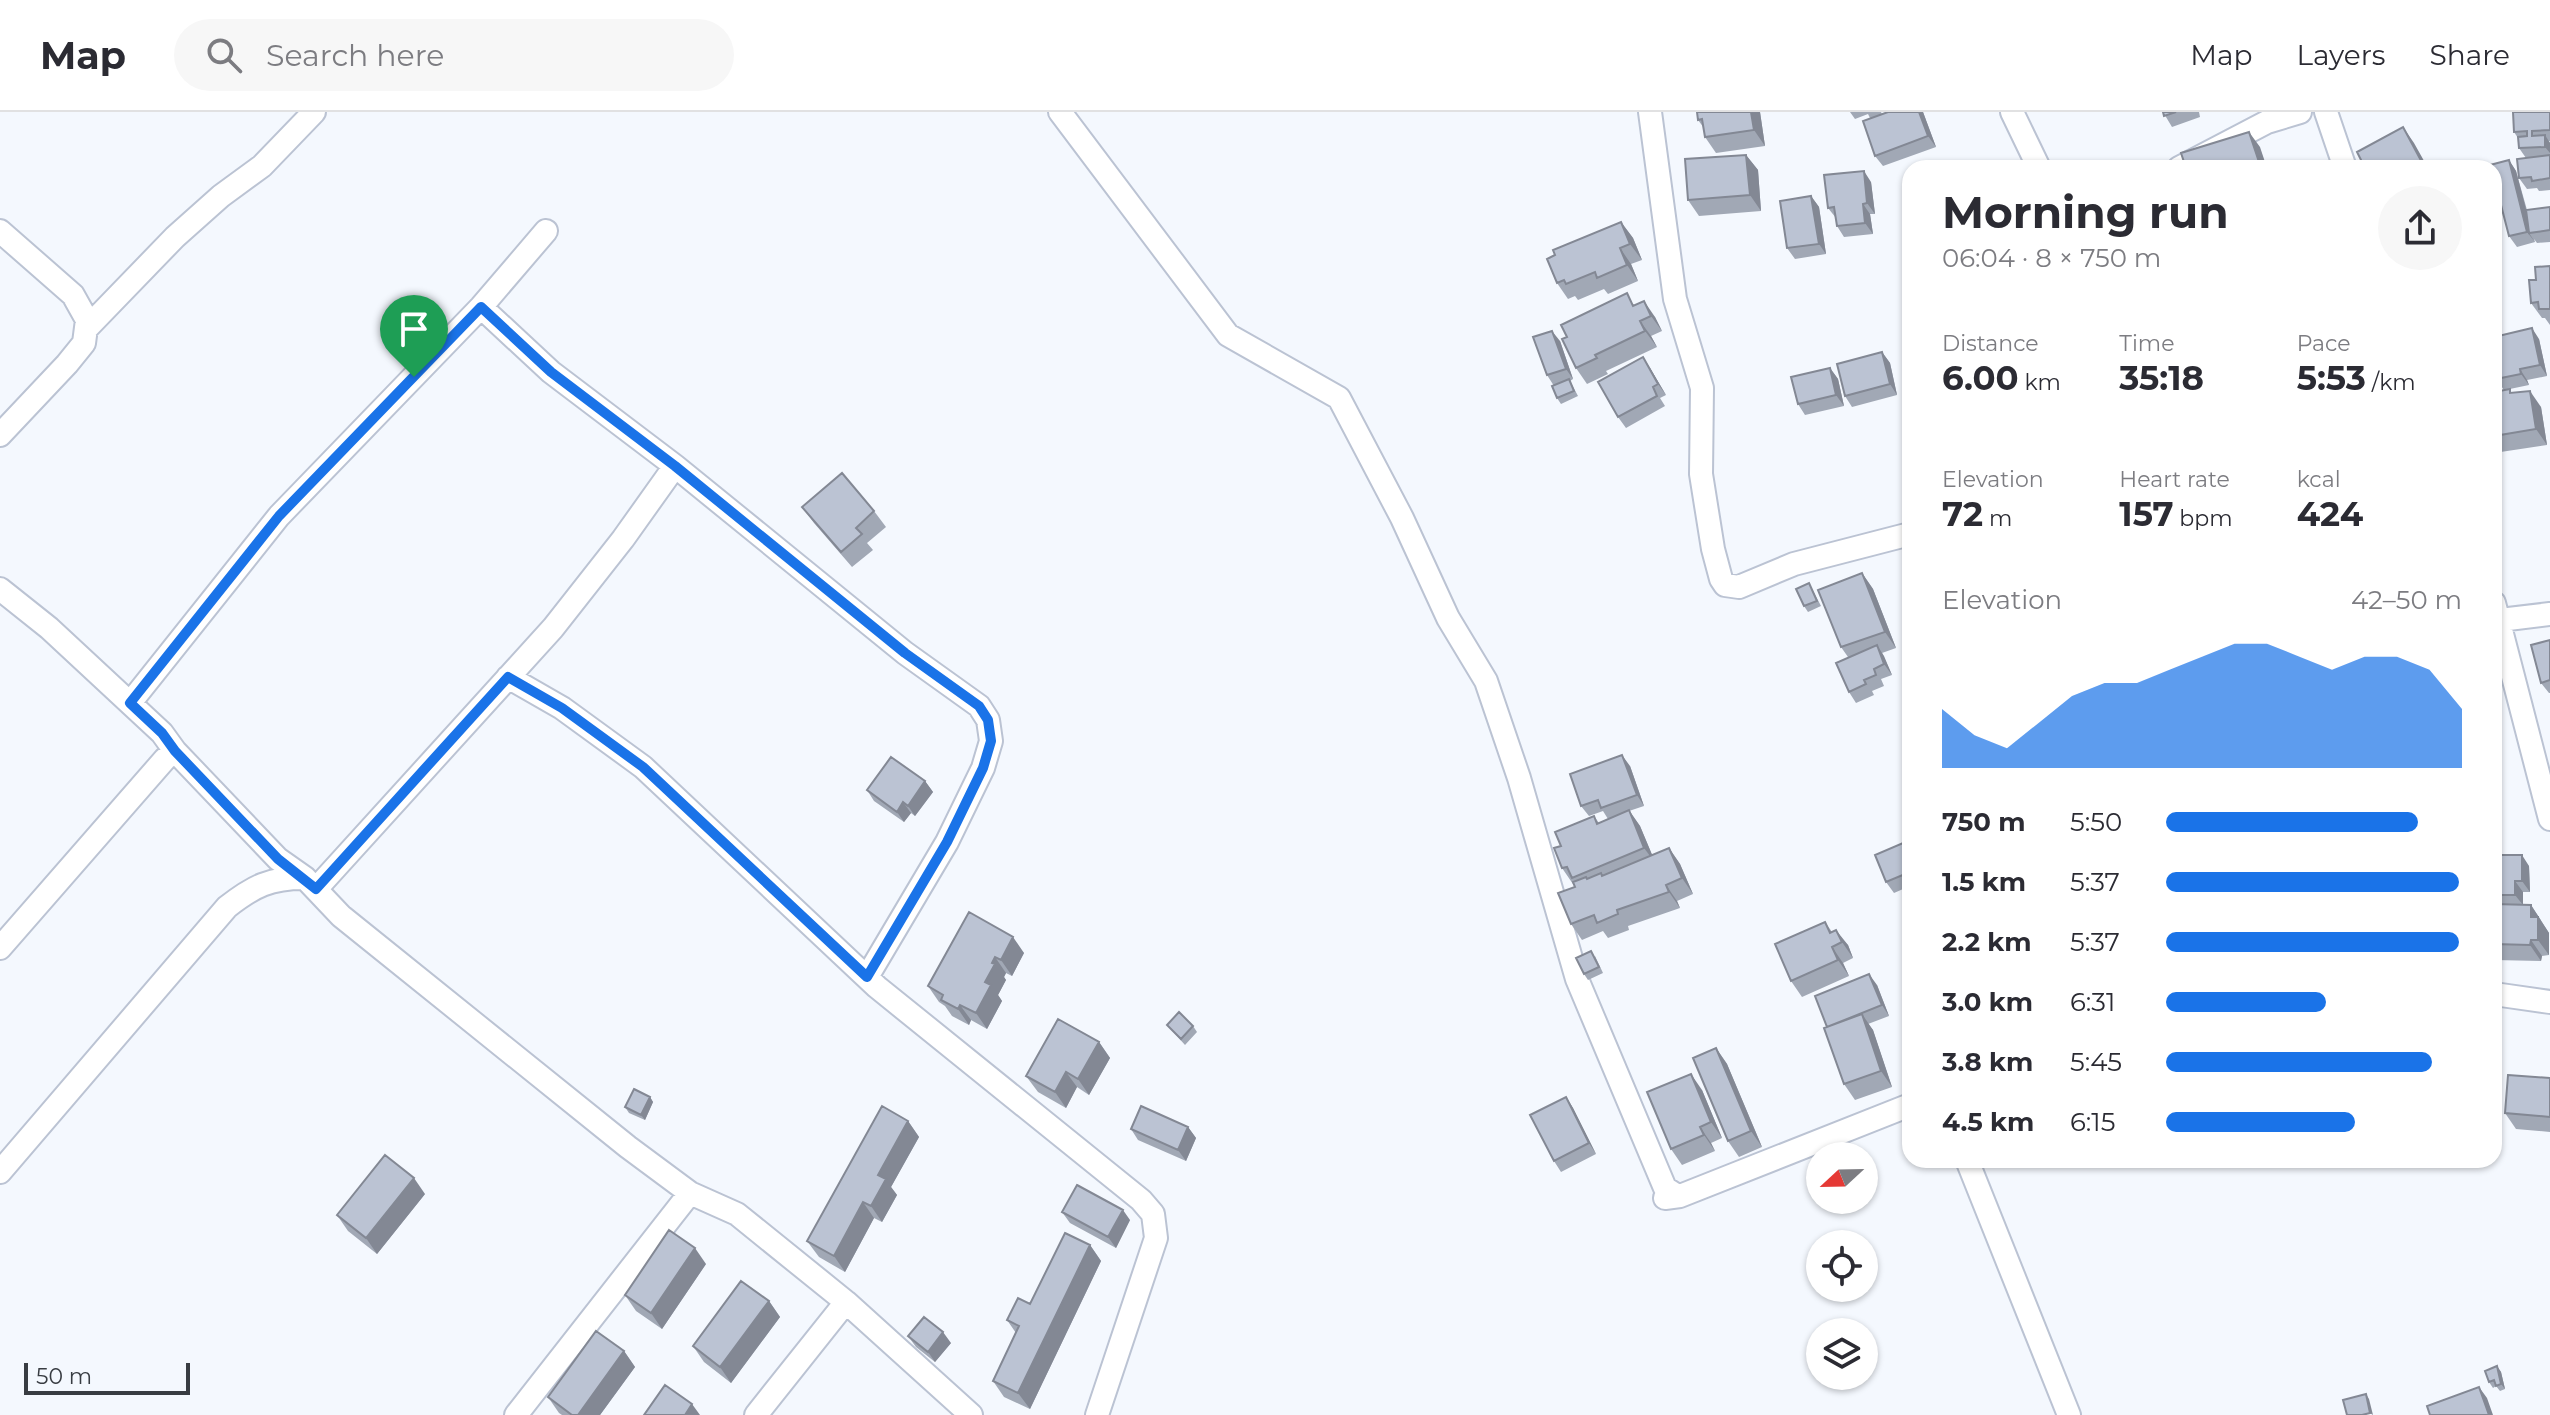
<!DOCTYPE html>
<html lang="en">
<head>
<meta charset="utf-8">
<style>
  :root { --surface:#fff; --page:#f7f7f7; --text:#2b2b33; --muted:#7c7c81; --line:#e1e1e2; --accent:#1a73e8 }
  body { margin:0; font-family:Montserrat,sans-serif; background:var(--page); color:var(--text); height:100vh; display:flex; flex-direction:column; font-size:30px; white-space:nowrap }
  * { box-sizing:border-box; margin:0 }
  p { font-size:26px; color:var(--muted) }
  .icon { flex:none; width:44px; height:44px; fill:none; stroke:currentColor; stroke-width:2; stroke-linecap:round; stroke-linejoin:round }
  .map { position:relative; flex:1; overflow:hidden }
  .drawer { position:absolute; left:1902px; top:48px; width:600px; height:1008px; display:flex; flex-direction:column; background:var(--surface); border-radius:24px; box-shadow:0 2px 6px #0004 }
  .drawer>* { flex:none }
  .needle { width:52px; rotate:248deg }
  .buttons { position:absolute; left:1806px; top:1030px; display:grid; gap:16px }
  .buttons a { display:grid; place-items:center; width:72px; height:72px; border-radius:50%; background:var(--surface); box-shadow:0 2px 6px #0004; font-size:40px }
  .scale { position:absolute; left:24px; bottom:20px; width:166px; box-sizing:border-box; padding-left:8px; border:4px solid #383c42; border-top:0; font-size:22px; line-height:28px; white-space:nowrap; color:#383c42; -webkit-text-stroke:6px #f4f8fe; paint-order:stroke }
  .pin { position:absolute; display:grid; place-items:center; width:68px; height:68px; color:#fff; margin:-82px -34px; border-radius:50% 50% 50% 0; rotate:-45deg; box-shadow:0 0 8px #0007 }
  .pin .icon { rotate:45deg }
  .round { display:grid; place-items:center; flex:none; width:84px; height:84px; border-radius:42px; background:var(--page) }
  .head { display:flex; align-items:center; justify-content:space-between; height:136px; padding:0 40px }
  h1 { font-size:44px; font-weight:700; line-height:60px }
  .stats { display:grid; grid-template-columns:repeat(3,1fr); gap:12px; height:136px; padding:8px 40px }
  .stats div { display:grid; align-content:center }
  .stats b { font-size:34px; font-weight:700 }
  .stats small { font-size:22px; font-weight:400 }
  .stats p { font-size:22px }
  .chart { height:224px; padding:16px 40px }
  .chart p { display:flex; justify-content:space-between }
  .chart svg { width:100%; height:144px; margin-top:8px; fill:var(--accent); opacity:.7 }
  ul { padding:0 40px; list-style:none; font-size:26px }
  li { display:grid; grid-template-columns:128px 96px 1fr; align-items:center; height:60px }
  li i { height:20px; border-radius:10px; background:var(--accent) }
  header { display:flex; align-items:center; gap:48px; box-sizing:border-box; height:112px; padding:0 40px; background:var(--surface); border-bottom:2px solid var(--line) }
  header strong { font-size:38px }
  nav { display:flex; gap:44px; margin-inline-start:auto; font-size:28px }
  .search { width:560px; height:72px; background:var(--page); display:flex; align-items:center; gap:20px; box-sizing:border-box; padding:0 28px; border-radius:44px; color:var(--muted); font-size:30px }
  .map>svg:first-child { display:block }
</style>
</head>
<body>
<header>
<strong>Map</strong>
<div class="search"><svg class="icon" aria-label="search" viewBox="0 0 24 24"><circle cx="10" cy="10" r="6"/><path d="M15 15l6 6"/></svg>Search here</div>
<nav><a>Map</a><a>Layers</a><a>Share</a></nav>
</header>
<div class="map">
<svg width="2550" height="1303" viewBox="0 0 2550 1303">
  <rect width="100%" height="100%" fill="#f4f8fe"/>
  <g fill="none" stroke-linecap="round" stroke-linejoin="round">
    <g stroke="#bbc3d3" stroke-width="26">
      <path id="minor" d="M1060 0 1228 223 1339 286 1402 406 1448 506 1486 569 1519 666 1577 867 1665 1076 1676 1083
        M1650 0 1675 187 1702 276 1701 362 1713 437 1721 467 1725 473 1739 475 1794 452 1910 422
        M2012 0 2039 56
        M2326 0 2345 56
        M2179 56 2267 10 2300 0
        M0 119 73 183 87 208 84 231 67 252 0 323
        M481 195 551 260 675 354 905 541 979 594 988 608 991 629 983 656 947 730 867 865
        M86 217 175 125 221 84 262 54 314 0
        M0 477 49 516 162 621 175 639 278 747 305 766 341 804 628 1035 690 1081 737 1102 846 1190 971 1303
        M2494 491 2550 707
        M2500 508 2550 502
        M508 565 562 596 643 655 877 875 1141 1088 1153 1102 1156 1126 1097 1303
        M130 591 279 404 481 195 546 119
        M316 777 553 516 623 427 675 354
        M0 836 165 647 175 639
        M2494 882 2550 890
        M1967 1048 2069 1303
        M0 1060 227 795C254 774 270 766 304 766
        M1665 1086 1680 1084 1910 993
        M516 1303 690 1081
        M756 1303 846 1190"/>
    </g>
    <use href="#minor" stroke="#fff" stroke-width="22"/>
  </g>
  <path fill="#a1a8b5" d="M1697 0H1760L1765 34 1716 41 1705 25 1704 16 1698 8Z
    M1850 0H1881L1882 2 1923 0 1936 35 1883 54 1875 44 1870 6 1868 2 1855 7Z
    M2163 0H2199L2200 5 2172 15Z
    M2550 0V29H2549L2550 31V78L2539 79 2537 76 2527 77 2519 66 2526 46 2519 36 2518 26 2514 20Z
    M1746 43 1758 58 1761 99 1699 104 1688 88Z
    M2509 48 2516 59 2527 98 2550 95V130L2537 131 2534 127 2535 130 2517 135 2509 124Z
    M1871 70 1875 102H1870L1873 122 1844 125 1837 114 1836 106 1828 96Z
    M1811 84 1819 95 1826 142 1795 147 1787 136Z
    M1621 110 1633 126 1642 148 1631 152 1638 169 1608 182 1604 177 1578 188 1575 184 1568 187 1557 171Z
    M2550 154V213L2545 206H2542L2531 191 2536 168Z
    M1636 193 1655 205 1662 219 1651 224 1657 235 1606 259 1608 262 1587 272 1576 256Z
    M2539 227 2547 264 2527 268 2529 273 2505 278 2541 295 2547 333 2494 341V280L2504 278 2496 267Z
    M1560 229 1573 267 1570 269 1578 284 1561 292 1557 286 1554 274 1547 263Z
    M1882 240 1890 251 1897 283 1852 295 1845 284Z
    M1650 256 1666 283 1660 286 1665 294 1626 316 1618 305Z
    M1830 256 1838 267 1844 294 1805 303 1798 292Z
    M802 395 874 399 886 415 867 431 873 438 852 455 814 411Z
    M1862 461 1873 477 1896 536 1882 541 1892 563 1881 567 1884 574 1872 579 1874 583 1856 591 1849 580 1848 545 1841 535Z
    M1809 471 1821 494 1808 500 1804 494Z
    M2550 528V581H2549L2541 571Z
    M1630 654 1644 694 1629 699 1640 714 1652 743 1669 736 1680 752 1693 782 1677 789 1680 796 1628 814 1629 818 1608 826 1603 819 1582 828 1571 812 1575 775 1562 756 1561 734 1594 704 1599 711 1608 707 1603 699 1589 704 1581 694Z
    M925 669 933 680 915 704 911 701 904 710 874 689 867 678Z
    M2494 705 2501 714 2500 743 2529 754 2530 780H2523V792L2531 793 2549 821V843L2542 844 2541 849 2494 848Z
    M1910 728V774L1894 781 1886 770Z
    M969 800 1024 841 1012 864 1006 861 1004 865 1006 868 998 883 1002 889 987 917 971 908 969 913 952 904 945 894 939 890 928 874Z
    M1825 810 1832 820 1848 833 1853 846 1843 851 1849 864 1802 885 1791 869Z
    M1595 844 1603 861 1588 868 1584 862Z
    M1877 873 1889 904 1868 912 1873 918 1892 975 1855 988 1844 972 1827 914Z
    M1167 913 1193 914 1197 920 1185 933Z
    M1099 930 1110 946 1089 983 1077 975 1066 996 1038 980 1026 964Z
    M1716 936 1727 952 1762 1035 1739 1045 1728 1029Z
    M2550 966V1020L2516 1017 2505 1001Z
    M1702 978 1722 1026 1711 1031 1715 1039 1682 1053 1671 1037Z
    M650 985 653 990 645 1008 629 1001 625 995Z
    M1566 985 1573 996 1596 1042 1561 1060 1554 1049Z
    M908 1009 919 1025 891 1075 897 1083 882 1110 874 1106 845 1160 819 1145 807 1129Z
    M1188 1015 1196 1026 1186 1049 1138 1028 1131 1017Z
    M425 1082 377 1142 348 1119 337 1103Z
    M1062 1100 1130 1108 1116 1136 1070 1111Z
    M1090 1133 1101 1149 1030 1297 1004 1285 993 1269 1016 1221 1007 1208 1030 1192Z
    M706 1152 662 1217 636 1199 625 1183Z
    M769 1189 780 1205 731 1271 704 1250 693 1234Z
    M908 1224 951 1231 935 1250 916 1235Z
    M624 1239 635 1255 600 1303H562L559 1301 548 1285Z
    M2497 1254 2501 1260 2505 1277 2500 1279 2496 1274 2493 1276 2489 1270Z"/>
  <path fill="#838894" d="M1751 0H1760L1765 34 1754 18Z
    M1919 0H1923L1936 35 1928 24Z
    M2403 15 2414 31 2428 56H2425Z
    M2249 20 2260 35 2267 56H2261Z
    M2545 23 2550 31V41L2545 35Z
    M1746 43 1758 58 1761 99 1750 83Z
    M2509 48 2516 59 2532 120 2529 121 2535 130 2527 120Z
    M1864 59 1871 70 1875 102 1867 91Z
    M1811 84 1819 95 1826 142 1819 132Z
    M1863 92 1870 102 1873 122 1865 111Z
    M1621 110 1633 126 1642 148 1630 132Z
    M1620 136 1631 152 1638 169 1627 153Z
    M1644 189 1655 205 1662 219 1651 204Z
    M1640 209 1651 224 1657 235 1645 219Z
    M2532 216 2539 227 2547 264 2540 253Z
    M1552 219 1560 229 1573 267 1566 257Z
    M1882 240 1890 251 1897 283 1890 272Z
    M1643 245 1650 256 1666 283 1658 272Z
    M1830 256 1838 267 1844 294 1836 283Z
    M2520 257 2527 268 2529 273 2521 262Z
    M2530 279 2541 295 2547 333 2536 317Z
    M1862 461 1873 477 1896 536 1885 520Z
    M1877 533 1884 544 1892 563 1884 552Z
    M1622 643 1630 654 1644 694 1637 683Z
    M925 669 933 680 915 704 908 694Z
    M903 690 911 701 904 710 897 700Z
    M1629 698 1640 714 1656 752 1644 736Z
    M2494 705 2501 714 2499 752 2494 745Z
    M1669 736 1680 752 1693 782 1682 766Z
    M2522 743 2529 754 2530 780 2522 769Z
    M2515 769 2523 780V793L2515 783Z
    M1666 773 1677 789 1680 796 1669 780Z
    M2531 793 2549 821V843L2538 828 2531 805Z
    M1836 818 1848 833 1853 846 1842 830Z
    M1013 825 1024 841 1012 864 1001 848Z
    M2531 828 2542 844 2541 849 2530 833Z
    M1832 835 1843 851 1849 864 1838 848Z
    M995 845 1006 861 1004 865 1006 868 998 883 1002 889 987 917 976 901 992 851Z
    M1869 862 1877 873 1889 904 1882 893Z
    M960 893 971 908 969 913 958 897Z
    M1862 902 1873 918 1892 975 1881 959Z
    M1099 930 1110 946 1089 983 1078 967Z
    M1716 936 1727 952 1762 1035 1751 1019Z
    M1066 960 1077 975 1066 996 1055 980Z
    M1691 962 1702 978 1722 1026 1711 1010Z
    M650 985 653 990 645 1008 641 1003Z
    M1566 985 1573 996 1596 1042 1589 1031Z
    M908 1009 919 1025 891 1075 897 1083 882 1110 871 1094 878 1063Z
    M1188 1015 1196 1026 1186 1049 1178 1038Z
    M1700 1015 1711 1031 1715 1039 1704 1023Z
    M414 1066 425 1082 377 1142 366 1126Z
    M863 1090 874 1106 845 1160 834 1144Z
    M1123 1098 1130 1108 1116 1136 1108 1125Z
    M1090 1133 1101 1149 1030 1297 1018 1281Z
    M695 1136 706 1152 662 1217 651 1201Z
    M769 1189 780 1205 731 1271 720 1255Z
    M943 1220 951 1231 935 1250 928 1240Z
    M624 1239 635 1255 600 1303H578Z
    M2497 1254 2501 1260 2505 1277 2501 1272Z
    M2479 1275 2487 1286 2493 1303H2489Z
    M2366 1282 2369 1287 2373 1303 2370 1301Z
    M692 1292 700 1303H685Z"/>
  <path fill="#bbc3d3" stroke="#838894" stroke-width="2" d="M1697 0H1751L1754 18 1705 25 1702 7 1698 8Z
    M1888 0H1919L1928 24 1875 44 1863 9Z
    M2163 0H2176L2164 4Z
    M2513 0H2550V18L2532 19V24L2545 23V35L2519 36 2518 25 2527 24V19L2514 20Z
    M2403 15 2425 56H2365L2357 40Z
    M2249 20 2261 56H2186L2181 41Z
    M1746 43 1750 83 1688 88 1685 47Z
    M2550 43V66L2532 69 2531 65 2519 66 2517 47Z
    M2509 48 2527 120 2509 124 2494 66V56H2491L2490 53Z
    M1864 59 1867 91 1863 92 1865 111 1837 114 1834 95 1828 96 1824 63Z
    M1811 84 1819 132 1787 136 1780 89Z
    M2550 95V118L2529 121 2526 98Z
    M1621 110 1630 132 1620 136 1627 153 1597 166 1595 160 1566 172 1564 168 1557 171 1547 147 1555 143 1553 138Z
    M2550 154V197H2539L2538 190 2531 191 2529 168H2536L2535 155Z
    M1627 181 1633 194 1644 189 1651 204 1640 209 1645 219 1595 243 1597 246 1576 256 1562 227 1567 225 1561 213Z
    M2532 216 2540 253 2520 257 2521 262 2496 267 2494 257V225Z
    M1552 219 1566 257 1547 263 1533 225Z
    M1882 240 1890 272 1845 284 1837 252Z
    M1643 245 1658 272 1653 275 1657 284 1618 305 1598 270Z
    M1830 256 1836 283 1798 292 1791 265Z
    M1569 267 1574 279 1557 286 1552 274Z
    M2510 277V281L2530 279 2536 317 2494 324V280Z
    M842 361 874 399 856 416 862 422 841 440 802 395Z
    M1862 461 1885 520 1841 535 1818 478Z
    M1809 471 1817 489 1804 494 1796 477Z
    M2550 528V568L2541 571 2531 533Z
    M1877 533 1884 552 1874 557 1876 563 1864 568 1866 572 1849 580 1836 551Z
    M1622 643 1637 683 1601 696 1598 688 1581 694 1570 662Z
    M891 645 925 669 908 694 903 690 897 700 867 678Z
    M1629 698 1644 736 1572 766 1567 755 1562 756 1554 736 1561 734 1555 720 1594 704 1597 712Z
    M1910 728V760L1886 770 1875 743Z
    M1669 736 1682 766 1666 773 1669 780 1617 798 1618 802 1597 811 1594 803 1571 812 1558 781 1575 775 1573 770 1586 765 1587 767 1601 761 1602 764Z
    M2494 743H2522V769H2515V783H2494Z
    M2494 792 2531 793V805H2538V828H2531L2530 833 2494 832Z
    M969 800 1013 825 1001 848 995 845 992 851 995 852 985 870 991 873 976 901 960 893 958 897 941 888 943 883 928 874Z
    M1825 810 1830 821 1836 818 1842 830 1832 835 1838 848 1791 869 1775 832Z
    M1591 839 1599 855 1584 862 1576 846Z
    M1869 862 1882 893 1827 915 1815 884Z
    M1179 900 1193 914 1181 927 1167 913Z
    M1862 902 1881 959 1844 972 1824 916Z
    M1058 907 1099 930 1078 967 1066 960 1055 980 1026 964Z
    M1716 936 1751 1019 1728 1029 1693 946Z
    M1691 962 1711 1010 1700 1015 1704 1023 1671 1037 1647 980Z
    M2508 963 2550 966V1005L2505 1001Z
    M634 977 650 985 641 1003 625 995Z
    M1566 985 1589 1031 1554 1049 1530 1003Z
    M882 994 908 1009 878 1063 886 1067 871 1094 863 1090 834 1144 807 1129Z
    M1141 994 1188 1015 1178 1038 1131 1017Z
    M385 1043 414 1066 366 1126 337 1103Z
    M1077 1073 1123 1098 1108 1125 1062 1100Z
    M669 1118 695 1136 651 1201 625 1183Z
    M1065 1121 1090 1133 1018 1281 993 1269 1019 1214 1007 1208 1018 1186 1030 1192Z
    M741 1169 769 1189 720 1255 693 1234Z
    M924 1205 943 1220 928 1240 908 1224Z
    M596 1219 624 1239 578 1303H572L548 1285Z
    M2497 1254 2501 1272 2496 1274 2494 1268 2489 1270 2485 1259Z
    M665 1273 692 1292 685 1303H644Z
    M2479 1275 2489 1303H2430L2427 1294Z
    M2366 1282 2370 1301 2362 1303H2347L2343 1288Z"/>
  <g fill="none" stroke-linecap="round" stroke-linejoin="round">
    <g stroke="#fff" stroke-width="16">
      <path id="route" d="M481 195 551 260 675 354 905 541 979 594 988 608 991 629 983 656 947 730 867 865 643 655 562 596 508 565 316 777 278 747 175 639 162 621 130 591 279 404Z"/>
    </g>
    <use href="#route" stroke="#1a73e8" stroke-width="10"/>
  </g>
</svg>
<div class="buttons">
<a><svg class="needle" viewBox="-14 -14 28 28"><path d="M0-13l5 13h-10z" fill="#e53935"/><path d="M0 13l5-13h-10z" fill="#7c7c81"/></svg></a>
<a><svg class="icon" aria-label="locate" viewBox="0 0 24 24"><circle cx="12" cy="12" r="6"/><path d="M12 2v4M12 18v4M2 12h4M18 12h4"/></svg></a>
<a><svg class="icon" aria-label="layers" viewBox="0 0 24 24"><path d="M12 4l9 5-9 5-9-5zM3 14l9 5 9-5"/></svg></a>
</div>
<div class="scale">50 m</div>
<div class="pin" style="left:414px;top:265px;background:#1e9e55"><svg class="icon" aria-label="arrive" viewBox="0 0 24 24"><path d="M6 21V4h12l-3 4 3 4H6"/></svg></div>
<section class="drawer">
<div class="head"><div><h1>Morning run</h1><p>06:04 · 8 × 750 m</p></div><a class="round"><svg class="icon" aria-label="share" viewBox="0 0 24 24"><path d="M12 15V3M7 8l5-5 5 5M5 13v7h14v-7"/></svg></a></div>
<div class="stats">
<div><p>Distance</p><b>6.00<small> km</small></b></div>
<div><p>Time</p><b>35:18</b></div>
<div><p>Pace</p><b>5:53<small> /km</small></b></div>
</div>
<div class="stats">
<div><p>Elevation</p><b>72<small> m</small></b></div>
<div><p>Heart rate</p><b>157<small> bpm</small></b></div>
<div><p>kcal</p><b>424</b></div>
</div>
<div class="chart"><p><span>Elevation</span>42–50 m</p>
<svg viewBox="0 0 160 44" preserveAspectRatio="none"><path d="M0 44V26L10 34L20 38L30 30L40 22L50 18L60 18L70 14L80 10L90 6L100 6L110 10L120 14L130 10L140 10L150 14L160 26V44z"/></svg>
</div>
<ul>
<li><b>750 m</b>5:50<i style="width:85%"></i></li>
<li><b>1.5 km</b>5:37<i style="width:99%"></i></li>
<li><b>2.2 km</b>5:37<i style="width:99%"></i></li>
<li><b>3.0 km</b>6:31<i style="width:54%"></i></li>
<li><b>3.8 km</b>5:45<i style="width:90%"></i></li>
<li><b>4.5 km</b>6:15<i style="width:64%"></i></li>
</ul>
</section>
</div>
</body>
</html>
